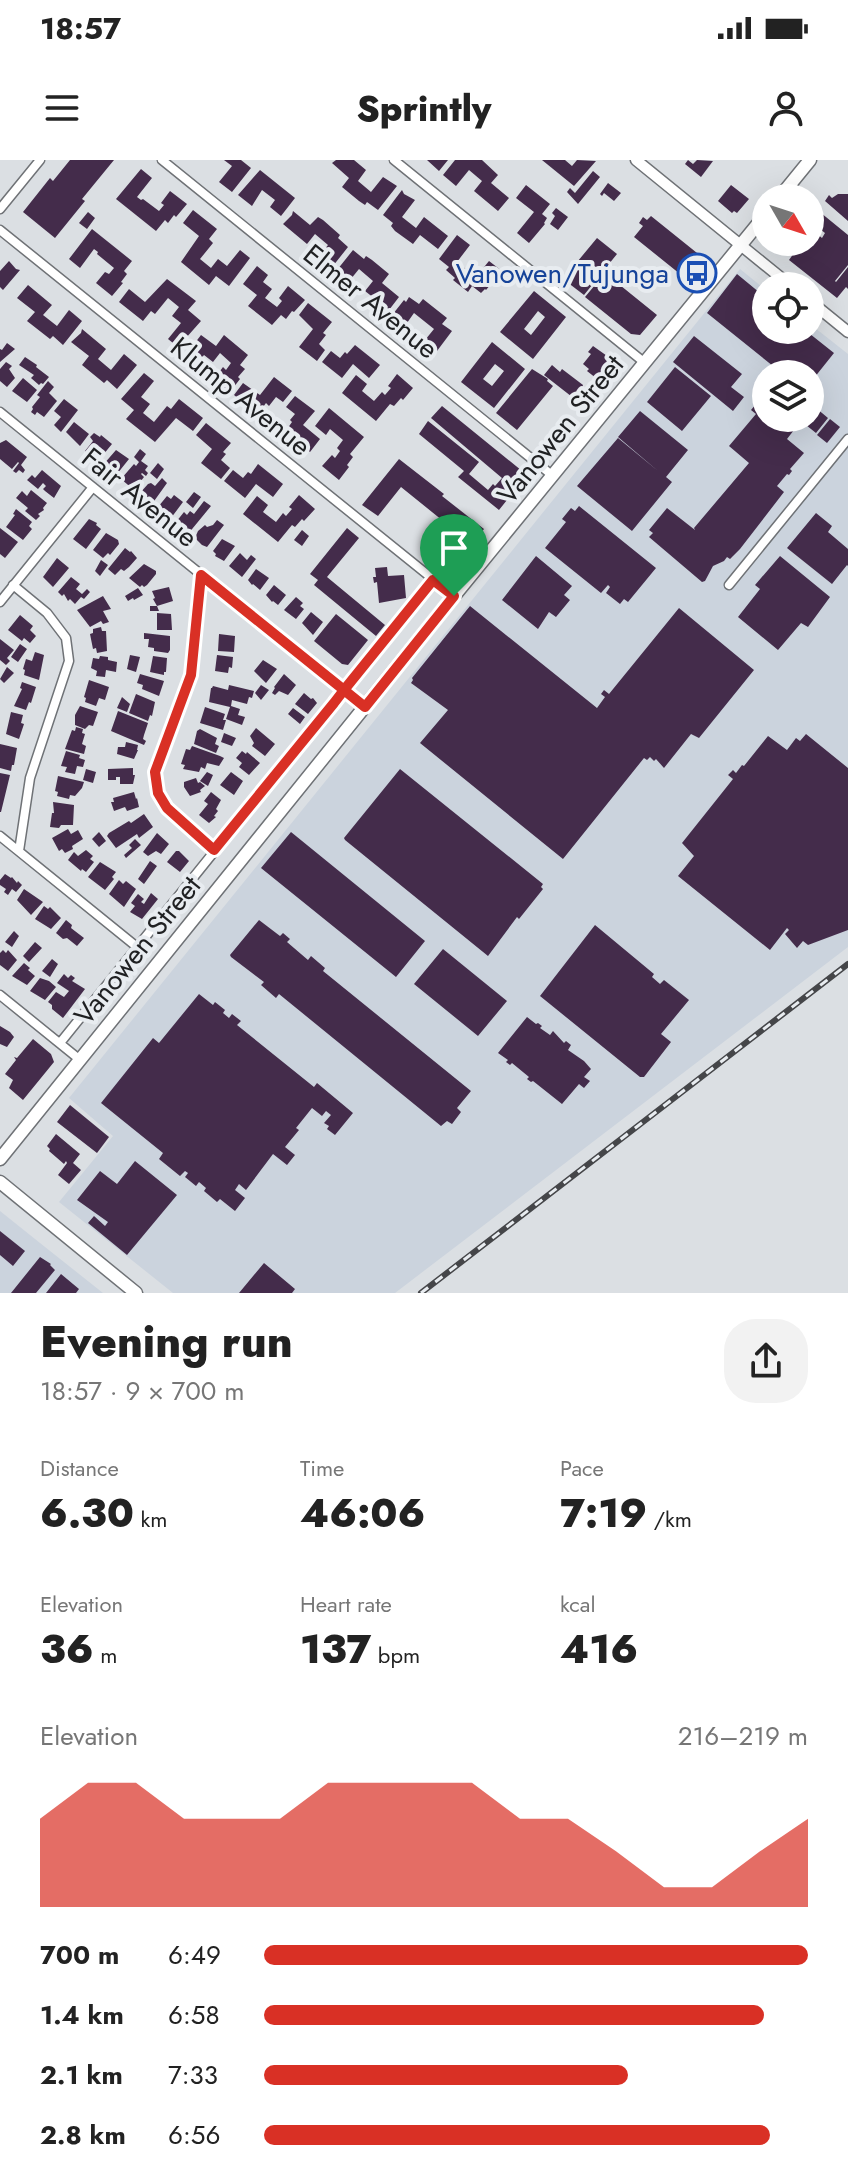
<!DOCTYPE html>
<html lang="en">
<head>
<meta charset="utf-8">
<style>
  :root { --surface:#fff; --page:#f2f2f2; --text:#222; --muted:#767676; --accent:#d93025 }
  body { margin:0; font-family:Jost,sans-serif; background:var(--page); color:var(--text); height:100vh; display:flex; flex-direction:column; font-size:30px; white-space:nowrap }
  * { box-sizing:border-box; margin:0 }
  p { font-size:26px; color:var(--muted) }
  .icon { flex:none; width:44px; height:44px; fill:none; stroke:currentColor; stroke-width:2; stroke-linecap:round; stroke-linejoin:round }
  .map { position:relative; height:1133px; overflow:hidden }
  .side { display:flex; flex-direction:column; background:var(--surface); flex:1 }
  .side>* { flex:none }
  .needle { width:52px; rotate:129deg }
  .fabs { position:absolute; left:752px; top:24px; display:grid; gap:16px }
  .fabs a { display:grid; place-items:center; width:72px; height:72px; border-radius:50%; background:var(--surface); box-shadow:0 8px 32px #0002; font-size:40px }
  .pin { position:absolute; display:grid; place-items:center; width:68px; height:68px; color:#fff; margin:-82px -34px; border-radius:50% 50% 50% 0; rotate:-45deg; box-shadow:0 0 8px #0007 }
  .pin .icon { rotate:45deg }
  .round { display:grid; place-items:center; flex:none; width:84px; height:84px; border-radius:32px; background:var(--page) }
  .overview { display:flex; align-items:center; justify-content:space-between; height:136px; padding:0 40px }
  h1 { font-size:44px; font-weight:800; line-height:60px }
  .figures { display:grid; grid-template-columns:repeat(3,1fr); gap:12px; height:136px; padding:8px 40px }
  .figures div { display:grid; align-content:center }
  .figures b { font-size:40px; font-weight:800 }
  .figures small { font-size:22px; font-weight:400 }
  .figures p { font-size:22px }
  .chart { height:224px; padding:16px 40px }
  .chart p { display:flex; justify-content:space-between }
  .chart svg { width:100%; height:144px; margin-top:8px; fill:var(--accent); opacity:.7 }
  ul { padding:0 40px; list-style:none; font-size:26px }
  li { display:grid; grid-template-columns:128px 96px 1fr; align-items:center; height:60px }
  li i { height:20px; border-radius:10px; background:var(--accent) }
  .status { display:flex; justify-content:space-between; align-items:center; height:56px; padding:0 40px; background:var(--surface); direction:ltr }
  .status svg { height:22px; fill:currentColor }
  header { display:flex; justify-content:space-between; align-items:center; height:104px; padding:0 40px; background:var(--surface); font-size:36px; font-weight:800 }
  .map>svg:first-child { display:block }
</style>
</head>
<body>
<div class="status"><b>18:57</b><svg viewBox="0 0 49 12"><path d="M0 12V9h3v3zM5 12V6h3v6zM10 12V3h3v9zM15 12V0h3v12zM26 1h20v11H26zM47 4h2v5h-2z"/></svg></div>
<header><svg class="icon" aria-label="menu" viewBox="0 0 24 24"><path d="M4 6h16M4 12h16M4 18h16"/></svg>Sprintly<svg class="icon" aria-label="person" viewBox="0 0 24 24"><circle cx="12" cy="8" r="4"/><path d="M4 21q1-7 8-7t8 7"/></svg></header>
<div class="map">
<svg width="848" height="1133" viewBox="0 0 848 1133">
  <rect width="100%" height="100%" fill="#dbdfe3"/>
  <path fill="#cbd3dd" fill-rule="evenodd" d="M740 109 766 130V170H810V164L848 194V787L395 1133H173L59 1042 113 976 69 938ZM766 214H810V258H766Z
    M0 1051 40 1083 103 1133H0Z"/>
  <path fill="#442c4b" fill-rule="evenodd" d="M70 0H114L82 39 85 41 55 78 23 52 50 18 53 21Z
    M224 0H241L251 8 232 32 219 22 232 6Z
    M336 0H354L366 10 358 21 371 32 383 17 397 26 378 50 367 42 365 45 359 41 342 27 349 18 332 3Z
    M427 0H448L439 11Z
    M455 0H482L498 15 491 23 509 38 498 51 474 31 482 21 469 10 456 26 443 15Z
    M542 0H565L572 6 577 0 596 1 574 26Z
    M688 0 693 4 697 0 713 1 701 17 685 4Z
    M141 9 152 18 137 37 141 40 143 39 159 51 164 45 161 43 170 31 187 44 176 57 174 55 168 63 165 60 156 71 116 39Z
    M260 10 295 38 281 56 270 47 275 40 262 30 252 46 238 35Z
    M593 11 600 17 578 44 567 32 570 28 575 33Z
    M608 23 621 33 614 41 604 33 602 36 600 34Z
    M526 25 550 44 542 54 547 58 544 63 545 64 529 83 517 73 534 52 516 38Z
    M731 25 749 39 737 53 734 51 732 53 718 41Z
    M402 30 404 34 415 40 402 57 416 68 424 57 448 76 438 89 420 75 413 84 395 71 391 66 393 63 383 55Z
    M838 34H848V61L825 41 829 35 832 38Z
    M810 44 848 75V105L835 121 836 122 848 107V129L846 127 837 138 789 100 794 93 780 82H810V68L822 78 825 73 810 61Z
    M556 48 568 57 558 70 550 64 555 56 552 53Z
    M193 50 217 69 209 79 213 83 200 99 211 108 218 99 227 106 240 90 250 98 229 126 216 116 209 125 181 102 199 76 183 63Z
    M293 51 310 65 318 57 323 60 340 75 338 78 348 87 329 111 316 100 328 85 315 74 307 84 283 64 292 55Z
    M88 52 95 58 87 69 79 63Z
    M651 56 702 97 685 118 634 77 643 66 639 63 643 57 647 60Z
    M92 69 132 101 124 111 127 114 121 122 123 123 112 136 96 123 105 112 109 114 114 108 97 94 98 92 94 89 80 108 69 99Z
    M457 75 470 85 457 102 476 117 489 101 502 111 486 130 485 129 481 133 472 126 468 132 453 120 455 118 446 110 449 107 439 99Z
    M597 78 617 94 584 135 563 119Z
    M353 90 364 99 366 96 372 100 389 114 382 123 399 137 389 150 365 131 373 121 359 109 346 125 333 115Z
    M9 101 16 109 20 110 3 130 0 127V111Z
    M257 106 268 115 263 122 272 129 265 138 277 147 282 141 279 138 288 126 305 140 294 152 292 151 286 159 281 155 272 165 248 146 257 135 243 124Z
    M605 113 657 155 640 175 631 174 585 137Z
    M737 114 766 138V170H805L834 193 810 223V214H783L707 153Z
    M167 119 196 141 188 150 201 161 178 187 168 179 181 163 172 156 179 147 168 138 155 154 151 151 143 161 119 142 129 129 145 142Z
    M28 125 52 145 43 155 57 166 69 150 82 161 63 185 53 176 50 179 27 161 35 152 17 138Z
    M534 131 566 157 533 199 500 172ZM538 151 545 157 531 175 524 169Z
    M409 137 419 144 423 139 447 158 442 164 452 171 434 195 432 192 421 185 434 169 414 153 402 170 399 167 400 166 389 159 404 140 406 142Z
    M308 143 332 162 323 173 326 175 319 184 325 190 317 201 299 187 313 169 299 155Z
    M82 169 106 189 98 199 111 210 124 194 137 205 117 229 107 220 104 223 82 205 89 196 71 182 81 173Z
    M201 175 216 186 224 175 248 195 240 205 245 209 238 217 240 219 230 232 214 219 223 207 226 210 231 203 220 193 213 202 204 195 199 201 188 192Z
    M694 176 742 214 731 227 744 237 733 251 673 202Z
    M492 182 525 209 494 248 461 222ZM495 204 504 211 492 226 483 219Z
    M7 183 15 189 0 202V189L2 190Z
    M355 185 380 205 369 218 353 204 342 218 322 202 331 191 340 198 345 192 347 194Z
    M593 186 617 203 601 222 587 211 589 209 583 204 591 194 588 192Z
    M25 197 37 205 36 207 49 217 43 224 41 223 39 225 31 218 34 215 19 205Z
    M6 202 12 206 9 209 15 218 7 227 0 221V209Z
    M552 205 560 212 562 209 583 225 582 228 584 230 576 240 544 215Z
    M675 207 711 236 682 271 647 242Z
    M532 209 548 219 547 221 553 226 517 270 496 253Z
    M144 213 154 221 141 237 150 244 143 253 154 262 167 246 171 249 179 239 203 258 193 271 176 258 155 282 126 259 134 250 121 239Z
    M397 214 413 228 403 240 401 238 394 246 390 244 376 261 342 233 356 215 367 224 362 231 374 241 382 232 385 235 391 228 388 226Z
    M274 217 292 231 283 242 276 237 269 246 266 243 258 254 234 235 243 223 260 235Z
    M23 218 37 230 27 242 12 231Z
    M48 221 54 227 49 233 57 241 44 257 37 252 35 255 31 252 33 249 32 247 40 237 37 235Z
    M766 232V258H810V243L828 258 816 273 801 261 787 279 804 293 790 309 792 311 789 315 787 314 777 326 784 332 740 389 730 399 727 397 724 401 713 406 705 421 702 422 649 377 653 373 649 370 667 348 695 370 694 368 749 303 729 286 756 254 751 250Z
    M295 236 315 251 303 265 320 279 310 292 285 272 292 262 290 260 295 254 286 247Z
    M64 239 78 250 61 272 54 265 61 257 54 251Z
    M442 246 527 315 499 350 458 317 464 311 419 274 428 261 479 302 469 314 488 330 493 324 495 326 502 318 431 258Z
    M329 248 364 277 350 294 353 297 347 305 349 307 339 320 322 306 332 295 335 298 340 291 337 288 343 280 330 269 326 275 315 266Z
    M640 251 688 290 666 317 672 322 632 371 577 326 618 278 658 311 618 277Z
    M830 259 840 267 827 283 817 275Z
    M74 262 89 274 80 286 66 272Z
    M206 263 231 283 223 292 226 294 221 300 230 308 221 319 201 303 212 289 196 275Z
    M94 273 100 277 101 275 112 284 98 301 85 291 93 281 90 277Z
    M6 280 27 297 21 305 25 310 23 313 19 310 16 313 13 311 19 303 18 302 12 309 0 299V283Z
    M140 289 146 294 141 301 148 306 145 310 148 313 146 316 142 313 141 314 144 317 134 330 121 319 134 304 136 306 139 302 134 297Z
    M116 290 129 299 117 314 103 305Z
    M399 299 444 334 442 336 484 369 466 391 452 381 458 373 401 327 378 356 362 345Z
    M158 303 164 309 157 319 150 313Z
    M258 304 283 324 273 337 256 324 245 338 224 321 233 310 243 318 248 312 251 314Z
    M42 310 61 326 54 338 45 331 43 329 46 326 43 323 38 329 27 320 32 315 35 318Z
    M162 318 167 323 152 344 140 333 148 324 151 323 155 326Z
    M31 330 47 343 43 348 44 350 38 354 40 356 36 360 25 351 28 348 16 338 22 331 27 336Z
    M194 332 201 337 193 348 186 342Z
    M174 335 183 342 171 358 159 350 158 347 167 336 171 339Z
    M299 335 315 349 304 361 302 359 295 367 292 365 278 382 243 354 257 336 268 345 263 352 276 362 283 353 286 356 292 349 289 347Z
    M204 341 211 346 188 374 176 362 184 352 187 355 190 351 194 354Z
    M579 346 656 408 628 442 624 439 620 444 606 433 610 427 608 425 601 433 545 388 566 362 562 359 571 348 575 351Z
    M16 349 32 362 29 366 32 369 23 380 6 367 15 355 13 354Z
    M816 353 832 366 828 372 848 389V406L847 405 832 424 787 388Z
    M89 359 97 363 96 365 101 369 86 389 73 379Z
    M217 360 224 365 207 387 202 385 195 378 198 371 205 365 207 367 213 365Z
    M0 368 18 382 5 398 0 394Z
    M347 368 359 378 327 417 385 465 376 476 314 425 318 420 310 414Z
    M302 370 309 376 302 386 294 380Z
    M106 373 118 380 119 384 110 395 108 393 103 398 93 390Z
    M222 379 235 386 224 401 215 396 216 394 213 391Z
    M125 388 130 392 131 391 137 398 129 407 124 411 121 409 115 415 108 409Z
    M240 393 247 400 251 395 256 399 242 417 229 406Z
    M536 396 572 426 564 435 570 440 556 457 549 452 538 469 502 440Z
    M780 396 830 437 808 467 801 463 778 490 738 457 760 429 755 425Z
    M57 398 69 408 53 427 43 417Z
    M101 400 108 405 100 416 95 411Z
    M144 404 156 411V414L147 425 144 427 142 425 140 427 129 418Z
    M387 407 388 416 404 415 406 438 379 443 377 422 374 423 373 417H376L375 408Z
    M256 409 269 418 260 430 253 424 252 425 248 420Z
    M71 417 80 424 76 429 82 434 87 429 90 432 84 439 81 437 75 444 70 439 68 441 64 434 62 436 58 432Z
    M274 425 286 435 278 445 273 441 272 442 266 435Z
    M169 427 173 441 157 446 159 451H150V446H157L153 439 155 438 152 431Z
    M138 428 143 435 134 440 133 438 128 441 125 436Z
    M103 436 111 449 103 451 109 462 103 464 101 461 90 467 77 450Z
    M296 437 303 443 300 446 304 449 296 459 284 450Z
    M470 446 597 548 605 537 601 534 604 530 609 534 679 448 754 510 699 578 691 574 664 608 656 599 654 601 650 597 647 600 644 598 563 699 420 583 448 550 411 523 413 520 412 518Z
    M311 452 323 462 313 475 302 463Z
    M157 453 171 454 172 470H157Z
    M336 454 368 480 348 505 342 504 314 481Z
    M20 455 33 466 30 470 36 476 30 483 24 478 22 481 8 470Z
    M101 467 102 471H106L107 491 97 493 96 488 93 489 90 474 93 473V469Z
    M144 473 170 476V490L168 493 154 491V488L148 487 149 479H144Z
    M219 474 235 476 234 492 218 491Z
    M0 479 14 490 7 498 10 501 6 505 0 500Z
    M20 484 27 489 18 502 11 497Z
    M35 492 44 495 39 520 24 515 25 510 23 509 26 499 32 501Z
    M130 495 140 497 136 512 127 509Z
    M217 495 233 497 232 508 229 507 228 513 215 511Z
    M100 496 108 497V500L117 502 116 512 106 510 105 517 96 516 97 511 91 508 93 498 99 499Z
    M153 496 167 498 166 512H164V515L150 512Z
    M263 500 277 509 266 523 254 511Z
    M7 507 14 513 4 523 0 519Z
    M140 514 164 521 159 536 142 529 143 525 137 523Z
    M284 514 296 525 288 535 279 531 275 535 272 533 275 528 274 527Z
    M89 520 109 527 105 540 99 538 96 546 85 542 86 538 84 537Z
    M22 522 36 527 31 543 29 542 26 550 14 546 22 529 20 528Z
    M229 525 254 531 252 538 249 537 247 544 232 540 231 546 240 549 238 555 245 557 242 565 226 559 230 547 209 542 211 528H212L213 526 228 530Z
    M261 525 269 530 261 540 255 533Z
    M304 533 311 539 313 538 317 543 308 554 295 544Z
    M136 534 155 542 152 556 150 555 148 561 129 553Z
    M122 537 130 544 127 552 117 548Z
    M80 546 98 552 93 566 89 565 85 569 75 565V555Z
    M205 547 225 554 223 560H226L223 570 200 563Z
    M293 548 305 557 300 564 288 554Z
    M118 551 148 563 144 575 143 579 146 581 144 585 111 571Z
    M11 552 23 555 21 563 24 564 19 579 6 574Z
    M76 567 83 569 82 573 85 574 82 584 86 586 84 594 65 589 72 570 75 571Z
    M256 568 275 584 265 596 252 586 254 583 250 576Z
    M200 569 217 578 215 584 219 586 216 593 194 584 197 571Z
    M224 573 236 578 232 586 221 582Z
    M806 574 848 608V770L808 785 803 781 797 788 785 774 789 770 787 768 770 790 678 716 694 696 682 683 733 619 728 615 733 610 736 613 742 605 744 606 768 576 787 590 796 578 800 581Z
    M126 582 138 585 137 590H138L134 599 117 594 118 587H125Z
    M0 584 17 588 14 605H12L11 611 0 608Z
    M192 586 220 596 224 598 219 606 207 603 205 609 201 607 199 612 183 609 185 605 181 604 186 589 190 590Z
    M66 591 80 595 79 598 85 600 83 607 77 606 75 614 65 612 67 607 61 606Z
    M242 591 246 594 247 592 260 603 249 615 239 607 242 603 236 598Z
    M133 608V615H135L133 624H120V617H116V620H108V609Z
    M86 609 96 612 93 623 83 620Z
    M400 609 543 724 541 727 543 729 519 759 517 757 488 796 345 680 344 678Z
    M207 612 213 615 208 626 200 621Z
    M231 612 243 621 234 635 220 625Z
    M0 613 10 615 1 652H0Z
    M58 616 84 622 82 628 75 636 70 635 69 639 57 636 58 632 55 631Z
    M196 618 198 623 200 622 205 626 200 630 201 632 190 636 184 627V622Z
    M134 632 136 639 137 638 139 647 127 651 125 647 114 651 111 642H114L113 638Z
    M211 632 221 640 216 649 218 651 214 656 216 657 209 663 199 655 208 644 204 641Z
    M53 642 74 645 73 665H61L59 668 50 667 52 653H54Z
    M144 654 153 667 139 678 137 674 116 688 107 676 109 673 129 661 131 663Z
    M68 669 71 674 78 670 83 679 72 686 73 689 65 693 62 689 59 691 52 678Z
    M99 672 106 681 99 687 92 679Z
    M291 672 425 781 396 817 261 708Z
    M157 673 169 684 161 694 156 691 148 696 143 692Z
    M135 679 141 685 126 698 124 695 132 688 129 685Z
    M86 690 93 696 90 699 94 702 86 712 82 709 81 711 68 700 74 692 78 696Z
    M176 691H179L189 701 180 712 167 702Z
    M150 701 157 706 144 724 138 719Z
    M100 702 116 712 112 717 114 719 105 730 88 717Z
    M5 714 11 718 12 717 17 723 18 721 22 725 16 732 12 729 8 735 4 732 6 729 0 725V720Z
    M119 720 123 724 126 721 136 729 124 747 109 734Z
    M24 729 43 742 31 755 17 740Z
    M151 733 158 739 142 759 130 752 135 746 131 743 138 734 144 739 141 742 144 744Z
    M44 746 48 749 50 747 61 758 51 769 35 759Z
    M66 760 72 765 71 768 84 778 77 786 67 778 63 779 56 773Z
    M259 760 280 776 283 773 290 779 287 782 308 800 311 796 325 808 323 811 471 931 457 948 461 952 452 964 447 961 441 966 279 834 276 838 261 825 264 822 231 797 230 795Z
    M595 765 654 814 652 817 660 824 664 820 689 840 661 874 671 882 644 917H640L540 836Z
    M14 771 19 776 12 787 5 782Z
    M35 782 42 788 29 802 23 796Z
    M443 789 507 841 478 876 414 824Z
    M3 790 6 793 8 790 17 800 8 811 0 805V793Z
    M52 799 58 804 50 817 42 811Z
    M24 803 30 808 28 810 35 816 27 825 12 816Z
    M64 814 68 818 71 815 75 818 72 821 85 829 63 858 52 849V845L48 842 56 832 64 837 69 831 57 823Z
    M40 818 49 821 56 827 45 840 30 831Z
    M199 834 213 845 215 842 225 850 223 853 229 858 232 854 241 861 237 865 314 927 317 923 353 953 335 975 327 969 329 966 324 963 331 955 326 951 322 956 312 948 296 968 299 970 285 987 295 995 287 1005 273 994 246 1030 239 1024 235 1030 245 1038 235 1051 220 1039 217 1042 204 1031 206 1028 199 1022 196 1026 185 1017 188 1013 185 1011 180 1016 159 999 163 993 101 943 153 878 159 883Z
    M527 857 536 864 538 863 542 866 540 868 550 875 553 871 564 883 566 881 571 885 568 890 584 901 591 909 584 917 590 921 584 928 579 924 562 944 533 921 531 922 527 919 529 917 512 903 510 905 506 902 508 900 498 893Z
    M0 866 10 872 14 877 7 887 0 884Z
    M33 879 51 894 54 902 23 940 9 928 13 920 5 914 16 900 14 897 17 898Z
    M70 945 109 977 97 993 57 962Z
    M56 974 80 994 73 1003 81 1010 69 1024 58 1015 67 1003 66 1001 64 1004 49 991 50 989 47 986Z
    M135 1001 177 1035 127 1095 88 1063 94 1056 105 1066 108 1062 77 1040 100 1011 117 1024Z
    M0 1071 25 1091 13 1106 0 1095Z
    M40 1097 51 1104 50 1105 55 1110 36 1133H11Z
    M264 1103 295 1129 292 1133H239Z
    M61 1114 79 1129 76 1133H46Z"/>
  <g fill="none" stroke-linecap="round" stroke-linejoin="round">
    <g stroke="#6f7276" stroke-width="11">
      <path id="minor" d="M162 0 553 316
        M394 0 645 203
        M0 49 40 0
        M0 70 454 436
        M0 252 365 547
        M201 415 191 515 155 612 158 633 167 648 214 690
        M13 425 47 453 66 478 69 501 30 618 19 691
        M729 425 848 279
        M0 442 93 327
        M0 676 137 787
        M0 835 79 899
        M60 883 433 420"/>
    </g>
    <g stroke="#6f7276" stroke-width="13">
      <path id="tertiary" d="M636 0 791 126
        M810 141 848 172"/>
    </g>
    <g stroke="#6f7276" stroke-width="15">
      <path id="secondary" d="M779 38 810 0
        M0 999 454 436 766 54
        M0 1022 136 1133"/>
    </g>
    <use href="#minor" stroke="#fff" stroke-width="8"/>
    <use href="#tertiary" stroke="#fff" stroke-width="10"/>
    <use href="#secondary" stroke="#fff" stroke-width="12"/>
    <g stroke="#454649" stroke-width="6">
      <path id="rail" d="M421 1133 848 804"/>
    </g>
    <use href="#rail" stroke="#e8ecf0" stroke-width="3" stroke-dasharray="9" stroke-linecap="butt"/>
  </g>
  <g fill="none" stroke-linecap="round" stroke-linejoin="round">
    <g stroke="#fff" stroke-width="16">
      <path id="route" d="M454 436 433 420 344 530 334 543 214 690 167 648 158 633 155 612 191 515 201 415 344 530 365 547 454 436"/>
    </g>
    <use href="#route" stroke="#d93025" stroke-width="10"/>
  </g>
  <defs>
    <g id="bus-ring" transform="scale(2)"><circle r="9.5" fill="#e8ecf0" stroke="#1a4fb4" stroke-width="1.5"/><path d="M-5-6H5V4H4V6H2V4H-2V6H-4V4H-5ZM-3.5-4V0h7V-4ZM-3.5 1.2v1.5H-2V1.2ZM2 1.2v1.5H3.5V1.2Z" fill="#1a4fb4"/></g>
  </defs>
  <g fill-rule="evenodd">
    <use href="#bus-ring" x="697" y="113"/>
  </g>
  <g text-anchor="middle" stroke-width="8" stroke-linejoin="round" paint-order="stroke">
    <g font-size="28" fill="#164399" stroke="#e8ecf0" text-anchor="end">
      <text x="669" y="123">Vanowen/Tujunga</text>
    </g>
    <g font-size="28" fill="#1f2022" stroke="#e8ecf0">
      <text transform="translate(371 141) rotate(39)" y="10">Elmer Avenue</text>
      <text transform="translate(241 236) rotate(39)" y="10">Klump Avenue</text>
      <text transform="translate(560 269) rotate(-51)" y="10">Vanowen Street</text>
      <text transform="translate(140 337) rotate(39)" y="10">Fair Avenue</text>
      <text transform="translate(137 790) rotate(-51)" y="10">Vanowen Street</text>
    </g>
  </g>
</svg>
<div class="fabs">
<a><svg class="needle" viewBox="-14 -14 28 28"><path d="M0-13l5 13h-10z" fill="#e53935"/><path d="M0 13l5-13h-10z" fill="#767676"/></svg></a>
<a><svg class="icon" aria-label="locate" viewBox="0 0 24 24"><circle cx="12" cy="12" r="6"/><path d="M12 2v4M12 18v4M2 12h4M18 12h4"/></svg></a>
<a><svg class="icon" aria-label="layers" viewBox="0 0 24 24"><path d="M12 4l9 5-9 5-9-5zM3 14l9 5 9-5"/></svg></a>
</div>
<div class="pin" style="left:454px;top:436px;background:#1e9e55"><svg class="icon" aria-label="arrive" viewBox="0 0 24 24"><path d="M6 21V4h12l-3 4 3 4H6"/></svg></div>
</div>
<section class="side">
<div class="overview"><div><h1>Evening run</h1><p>18:57 · 9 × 700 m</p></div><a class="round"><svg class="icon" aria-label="share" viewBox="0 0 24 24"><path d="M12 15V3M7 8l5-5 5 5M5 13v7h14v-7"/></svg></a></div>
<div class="figures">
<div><p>Distance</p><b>6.30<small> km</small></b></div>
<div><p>Time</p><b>46:06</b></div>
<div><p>Pace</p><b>7:19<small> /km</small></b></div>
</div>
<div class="figures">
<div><p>Elevation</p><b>36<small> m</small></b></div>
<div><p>Heart rate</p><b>137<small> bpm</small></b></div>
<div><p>kcal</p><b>416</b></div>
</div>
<div class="chart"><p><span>Elevation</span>216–219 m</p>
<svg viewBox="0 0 160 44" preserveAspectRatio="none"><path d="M0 44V17L10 6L20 6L30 17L40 17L50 17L60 6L70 6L80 6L90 6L100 17L110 17L120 27L130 38L140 38L150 27L160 17V44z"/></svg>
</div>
<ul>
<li><b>700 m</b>6:49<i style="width:100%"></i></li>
<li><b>1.4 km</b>6:58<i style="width:92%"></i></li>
<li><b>2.1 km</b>7:33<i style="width:67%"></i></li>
<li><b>2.8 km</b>6:56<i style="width:93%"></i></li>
</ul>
</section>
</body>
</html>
